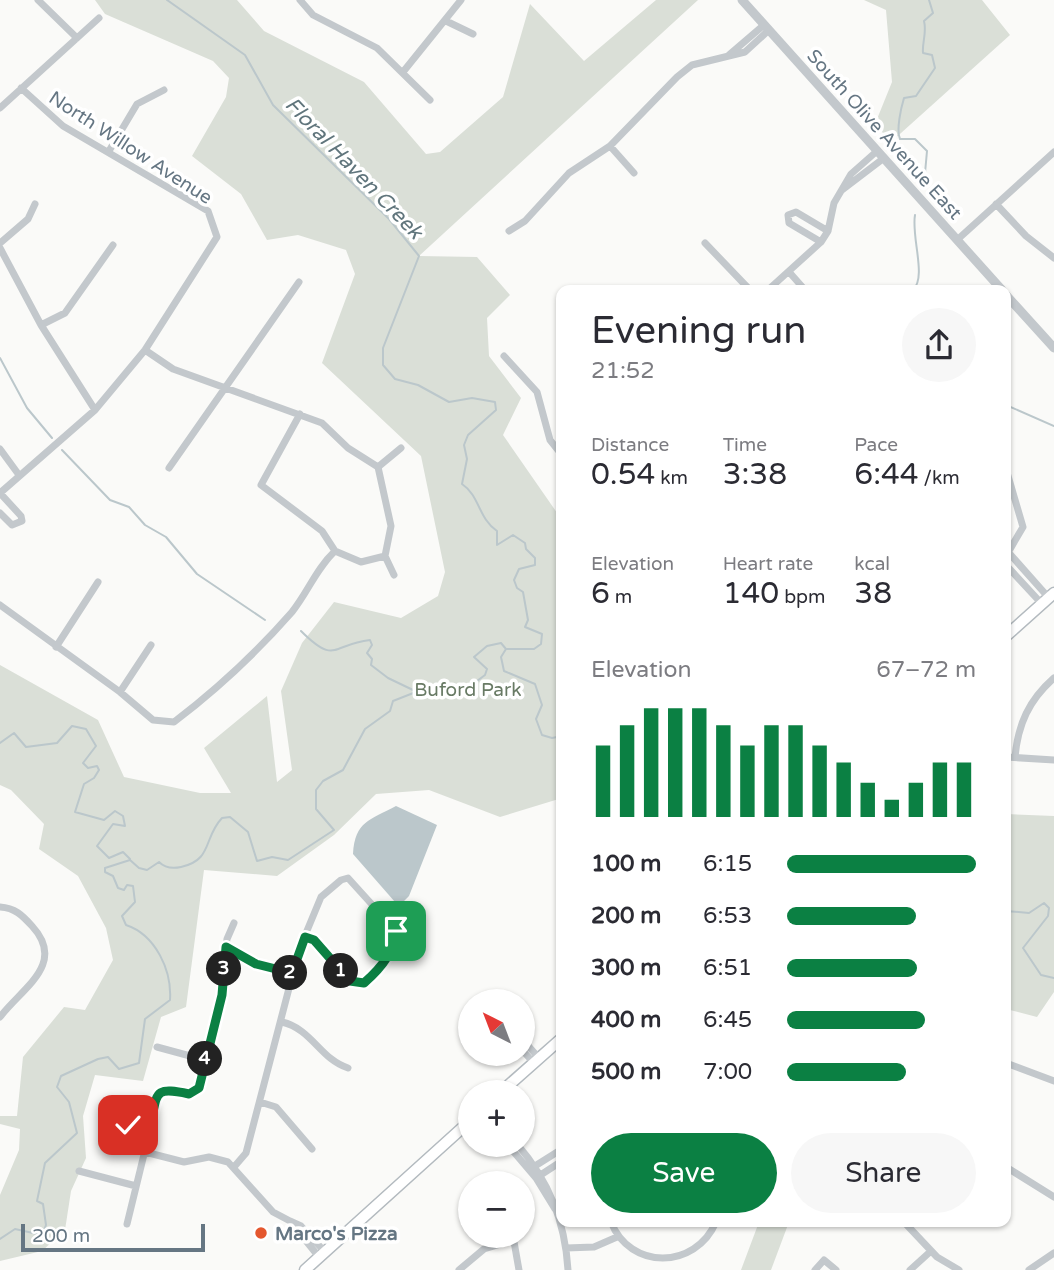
<!DOCTYPE html>
<html lang="en">
<head>
<meta charset="utf-8">
<style>
  :root { --surface:#fff; --page:#f7f7f7; --text:#2b2b33; --muted:#7c7c81; --accent:#0b8043 }
  body { margin:0; font-family:"Varela Round",sans-serif; background:var(--page); color:var(--text); height:100vh; display:flex; flex-direction:column; font-size:26px; white-space:nowrap }
  * { box-sizing:border-box; margin:0 }
  p { font-size:23px; color:var(--muted) }
  .icon { flex:none; width:38px; height:38px; fill:none; stroke:currentColor; stroke-width:2; stroke-linecap:round; stroke-linejoin:round }
  .map { position:relative; flex:1; overflow:hidden }
  .side { position:absolute; left:556px; top:285px; width:455px; height:942px; display:flex; flex-direction:column; background:var(--surface); border-radius:14px; box-shadow:0 2px 5px #0004 }
  .side>* { flex:none }
  .needle { width:46px; rotate:318deg }
  .buttons { position:absolute; left:458px; top:989px; display:grid; gap:14px }
  .buttons a { display:grid; place-items:center; width:77px; height:77px; border-radius:50%; background:var(--surface); box-shadow:0 2px 5px #0004; font-size:35px }
  .scale { position:absolute; left:21px; bottom:18px; width:184px; box-sizing:border-box; padding-left:7px; border:4px solid #657683; border-top:0; font-size:19px; line-height:24px; white-space:nowrap; color:#657683; -webkit-text-stroke:5px #fff; paint-order:stroke }
  .pin { position:absolute; display:grid; place-items:center; width:60px; height:60px; color:#fff; margin:-30px; border-radius:14px; box-shadow:0 4px 10px #0006 }
  .km { position:absolute; width:35px; height:35px; margin:-18px; border-radius:50%; background:#222; color:#fff; font-size:19px; line-height:35px; text-align:center }
  .round { display:grid; place-items:center; flex:none; width:74px; height:74px; border-radius:37px; background:var(--page) }
  .summary { display:flex; align-items:center; justify-content:space-between; height:119px; padding:0 35px }
  h1 { font-size:38px; font-weight:600; line-height:52px }
  .metrics { display:grid; grid-template-columns:repeat(3,1fr); gap:10px; height:119px; padding:7px 35px }
  .metrics div { display:grid; align-content:center }
  .metrics b { font-size:30px; font-weight:600 }
  .metrics small { font-size:19px; font-weight:400 }
  .metrics p { font-size:19px }
  .chart { height:196px; padding:14px 35px }
  .chart p { display:flex; justify-content:space-between }
  .chart svg { width:100%; height:126px; margin-top:7px; stroke:var(--accent); stroke-width:6 }
  .action { display:flex; gap:14px; margin-top:auto; padding:14px 35px }
  .action a { flex:1; height:80px; border-radius:42px; background:var(--accent); color:#fff; font-size:28px; font-weight:600; line-height:80px; text-align:center }
  .action a+a { background:var(--page); color:var(--text) }
  ul { padding:0 35px; list-style:none; font-size:23px }
  li { display:grid; grid-template-columns:112px 84px 1fr; align-items:center; height:52px }
  li i { height:18px; border-radius:9px; background:var(--accent) }
  .map>svg:first-child { display:block }
</style>
</head>
<body>
<div class="map">
<svg width="1054" height="1270" viewBox="0 0 1054 1270">
  <rect width="100%" height="100%" fill="#fafaf8"/>
  <path fill="#dadfd7" d="M95 0H237L264 31 364 82 426 154 440 152 503 97 530 4 584 61 656 0H698L419 256 477 257 510 295 487 318 489 356 521 398 503 435 562 520V798L500 817 429 790 376 794 334 835 277 876 204 870 186 1007 161 1017 143 1081 95 1075 83 1116 86 1158 71 1191 65 1230 42 1251 0 1261V1195L19 1150 20 1129 0 1124V1116H17L23 1057 64 1007 85 1010 113 960 106 928 78 876 39 849 44 824 11 790 0 785V665L98 720 124 777 200 793H231L204 748 267 696 277 782 292 770 281 691 302 643 334 602 401 618 438 596 445 572 421 456 322 363 355 274 346 250 298 235 267 240 241 194 192 156 226 97 229 78 213 61 105 14Z
    M864 0H982L1010 35 891 142 875 124 892 82 886 10Z
    M1006 814 1054 816V992L1037 1017 1006 1009Z
    M759 1222H789L771 1270H741Z"/>
  <path fill="#bbc7cb" d="M396 806 437 825 409 896 402 903 395 902 353 854C355 821 370 820 396 806Z"/>
  <g fill="none" stroke-linecap="round" stroke-linejoin="round">
    <path stroke="#bbc7cb" stroke-width="2" d="M167 0 245 55 273 105 389 219 419 256 383 348V365L395 379 418 385 449 402 472 398 495 402 496 410 468 435 464 445 467 459 462 484C480 496 478 518 497 531V545L513 535 525 543 526 549 535 558V565L519 569 514 580 517 588 523 592 528 620 525 627 542 634 541 644 534 649H506
      M924 184 927 151 915 139H900C896 130 901 108 904 98L916 96 935 68 932 55 923 53C922 42 927 33 924 21L933 13 929 0
      M913 290C927 277 911 237 915 215
      M0 358 27 408 52 438
      M1006 405 1054 426
      M62 450 110 500 129 507 145 525 166 537 197 574 265 620
      M301 631C336 666 332 644 370 640L372 645 367 653 372 659 371 665 388 678 413 690
      M0 743 14 733 26 747 57 743 72 726 86 729 96 746 83 763 88 768 97 766 99 770 94 778 84 784 75 812 104 820 115 811 123 816 125 826 113 824 97 846 109 858 123 852 130 859
      M1006 911 1029 913 1044 903 1049 908 1048 916 1023 948 1041 975 1054 978
      M0 1239 15 1229 42 1235 46 1225 43 1204 37 1201 45 1163 77 1133 69 1102 57 1087 61 1076 98 1059 108 1057 119 1069 139 1063 145 1019 170 1000C172 971 156 935 126 925L122 916 135 902 133 886 127 885 124 890 118 888 113 876 105 872V868L130 860 139 868 147 870 159 862C165 868 172 869 181 867 213 860 203 838 222 818L230 817 248 832 257 861 272 857 288 860 334 830 316 809V790L323 781 343 770 365 729 390 711 393 701 426 688 455 692 465 690 485 675 487 669 474 657 487 646 501 643 506 649 501 657 504 671 535 684 542 705 536 719 542 735 552 738 562 736"/>
    <g stroke="#b3babf" stroke-width="13">
      <path id="secondary" d="M1006 636 1054 593
        M501 1092 562 1038
        M305 1270 471 1120"/>
    </g>
    <path stroke="#c3c8cc" stroke-width="7" d="M38 0 77 38
      M300 0 313 15 377 48 430 100
      M446 21 473 34
      M729 55 764 25
      M403 72 461 0
      M0 108 99 18
      M610 146 634 173
      M109 151 137 104 164 90
      M842 190 884 158
      M996 204 1026 236 1054 258
      M509 231 525 221 569 173 610 146 677 77 692 65 745 52 769 30
      M957 240 1054 152
      M821 242 789 223 788 215 796 212 828 231
      M0 243 28 219 35 204
      M705 243 750 290
      M0 248 41 325 95 410
      M790 273 805 290
      M768 290 821 242 828 231 834 203 851 174 877 151
      M41 325 65 313 113 245
      M145 350 173 369 322 423 348 448 378 467 391 526 385 556 394 575
      M504 356 537 392 550 440 562 455
      M300 414 261 485 322 531 335 551 361 562 385 556
      M0 449 19 475
      M378 467 401 448
      M169 468 299 282
      M1006 469 1023 527 1006 556
      M0 493 95 410 145 350 217 237 208 211 63 126 21 88
      M0 513 12 525 22 521 21 516 0 493
      M1009 553 1049 598
      M1006 565 1042 604
      M0 605 120 692 153 720 174 722C216 690 257 652 292 612 308 592 316 569 335 551
      M56 647 98 582
      M120 692 151 645
      M1006 757 1054 760
      M1015 757C1018 724 1029 700 1054 678
      M0 907C15 908 22 915 32 926 67 964 22 988 0 1017
      M226 947 256 964 292 973
      M282 1022C312 1029 320 1059 348 1068
      M523 1040 539 1058
      M157 1047 205 1060
      M523 1051 534 1063
      M1006 1063 1054 1081
      M260 1102 276 1107 312 1149
      M507 1144 536 1178 555 1209
      M517 1144C549 1181 565 1221 568 1270
      M145 1149 125 1142 123 1132 129 1124 150 1126
      M145 1152 184 1162 209 1157 228 1162 273 1212 290 1221
      M535 1166 562 1149
      M234 1167 246 1153 299 950 321 897 341 880 348 878 396 931C395 951 379 970 364 983L350 981 314 940 305 937
      M1006 1167 1054 1197
      M79 1171 136 1186
      M539 1176 562 1161
      M611 1222C630 1270 695 1270 716 1222
      M904 1222 937 1257 959 1270
      M127 1224 159 1093 167 1089 189 1094 199 1088 217 1018 227 939 234 923
      M513 1236 519 1270
      M566 1248 594 1247 617 1237
      M319 1257 290 1221 301 1226 325 1252
      M459 1270 484 1249 514 1240
      M815 1270 824 1260 836 1270
      M910 1270 931 1251
      M1029 1270 1054 1253"/>
    <path stroke="#c3c8cc" stroke-width="9" d="M742 0 1002 290
      M1006 295 1054 348"/>
    <use href="#secondary" stroke="#fff" stroke-width="10"/>
  </g>
  <g fill="none" stroke-linecap="round" stroke-linejoin="round">
    <g stroke="#fff" stroke-width="14">
      <path id="route" d="M128 1125 150 1126C158 1093 152 1086 189 1094L199 1088 222 995 226 947 256 964 292 973 305 937 314 940 350 981 364 983C379 970 395 951 396 931"/>
    </g>
    <use href="#route" stroke="#0b8043" stroke-width="9"/>
  </g>
  <circle fill="#e4572e" stroke="#fff" stroke-width="2.5" cx="261" cy="1233" r="7"/>
  <g text-anchor="middle" stroke-width="7" stroke-linejoin="round" paint-order="stroke">
    <g font-size="19" fill="#657683" stroke="#fff">
      <text transform="translate(885 134) rotate(48)" y="7">South Olive Avenue East</text>
      <text transform="translate(131 147) rotate(33)" y="7">North Willow Avenue</text>
    </g>
    <g font-size="19" fill="#687a64" stroke="#fff">
      <text x="468" y="696">Buford Park</text>
    </g>
    <g font-size="19" font-weight="bold" fill="#657683" stroke="#fff" text-anchor="start">
      <text x="275" y="1240">Marco's Pizza</text>
    </g>
    <g font-size="21" font-style="italic" fill="#60757c" stroke="#fff">
      <text transform="translate(354 168) rotate(46)" y="7">Floral Haven Creek</text>
    </g>
  </g>
</svg>
<div class="buttons">
<a><svg class="needle" viewBox="-14 -14 28 28"><path d="M0-13l5 13h-10z" fill="#e53935"/><path d="M0 13l5-13h-10z" fill="#7c7c81"/></svg></a>
<a>+</a>
<a>−</a>
</div>
<div class="scale">200 m</div>
<div class="pin" style="left:396px;top:931px;background:#1e9e55"><svg class="icon" aria-label="arrive" viewBox="0 0 24 24"><path d="M6 21V4h12l-3 4 3 4H6"/></svg></div>
<div class="pin" style="left:128px;top:1125px;background:#d93025"><svg class="icon" aria-label="check" viewBox="0 0 24 24"><path d="M5 12l5 5 9-10"/></svg></div>
<b class="km" style="left:341px;top:971px">1</b>
<b class="km" style="left:290px;top:973px">2</b>
<b class="km" style="left:224px;top:969px">3</b>
<b class="km" style="left:205px;top:1059px">4</b>
<section class="side">
<div class="summary"><div><h1>Evening run</h1><p>21:52</p></div><a class="round"><svg class="icon" aria-label="share" viewBox="0 0 24 24"><path d="M12 15V3M7 8l5-5 5 5M5 13v7h14v-7"/></svg></a></div>
<div class="metrics">
<div><p>Distance</p><b>0.54<small> km</small></b></div>
<div><p>Time</p><b>3:38</b></div>
<div><p>Pace</p><b>6:44<small> /km</small></b></div>
</div>
<div class="metrics">
<div><p>Elevation</p><b>6<small> m</small></b></div>
<div><p>Heart rate</p><b>140<small> bpm</small></b></div>
<div><p>kcal</p><b>38</b></div>
</div>
<div class="chart"><p><span>Elevation</span>67–72 m</p>
<svg viewBox="0 0 160 44" preserveAspectRatio="none"><path d="M5 44V19M15 44V12M25 44V6M35 44V6M45 44V6M55 44V12M65 44V19M75 44V12M85 44V12M95 44V19M105 44V25M115 44V32M125 44V38M135 44V32M145 44V25M155 44V25"/></svg>
</div>
<ul>
<li><b>100 m</b>6:15<i style="width:100%"></i></li>
<li><b>200 m</b>6:53<i style="width:68%"></i></li>
<li><b>300 m</b>6:51<i style="width:69%"></i></li>
<li><b>400 m</b>6:45<i style="width:73%"></i></li>
<li><b>500 m</b>7:00<i style="width:63%"></i></li>
</ul>
<div class="action"><a>Save</a><a>Share</a></div>
</section>
</div>
</body>
</html>
